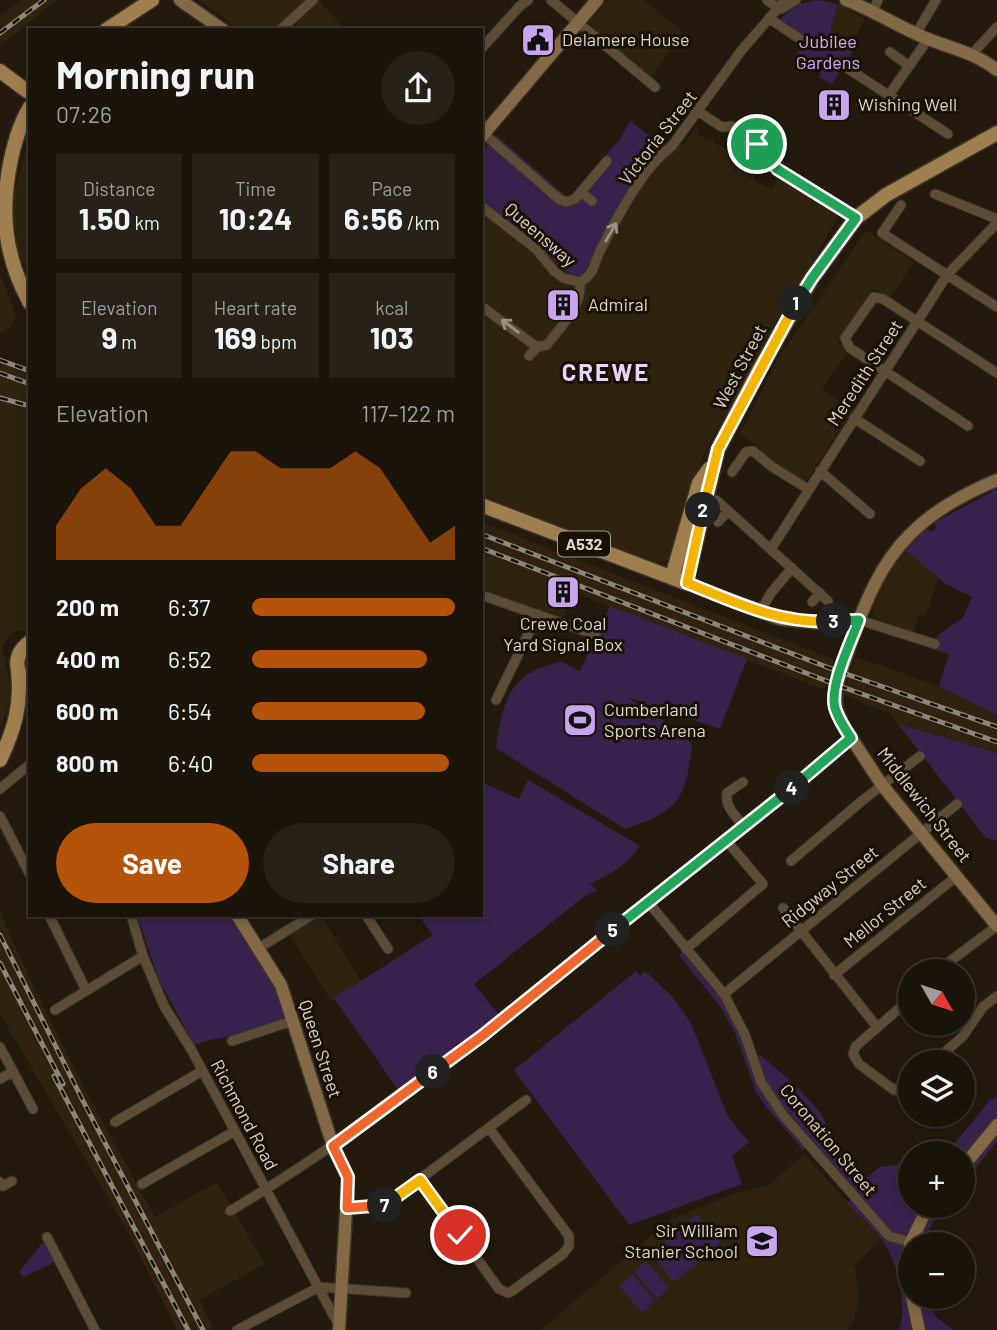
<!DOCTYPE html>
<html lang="en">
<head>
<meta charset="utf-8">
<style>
  :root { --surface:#1a140a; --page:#272118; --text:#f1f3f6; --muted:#9f9e9c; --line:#38332b; --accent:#b45309 }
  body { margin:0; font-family:Barlow,sans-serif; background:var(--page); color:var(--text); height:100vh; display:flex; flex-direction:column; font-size:26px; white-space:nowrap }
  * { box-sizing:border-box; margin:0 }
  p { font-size:23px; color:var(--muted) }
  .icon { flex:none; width:38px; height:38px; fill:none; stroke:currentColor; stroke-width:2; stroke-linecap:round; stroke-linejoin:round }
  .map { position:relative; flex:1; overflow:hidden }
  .side { position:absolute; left:28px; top:28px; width:455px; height:889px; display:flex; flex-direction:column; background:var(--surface); border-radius:0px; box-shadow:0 4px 10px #0003,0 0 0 2px var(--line) }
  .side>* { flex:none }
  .needle { width:46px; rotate:129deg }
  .controls { position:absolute; left:898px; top:959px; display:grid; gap:14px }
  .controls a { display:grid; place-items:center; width:77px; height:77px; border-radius:50%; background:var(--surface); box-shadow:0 4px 10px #0003,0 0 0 2px var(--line); font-size:35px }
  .pin { position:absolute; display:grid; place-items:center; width:60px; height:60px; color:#fff; margin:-30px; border:4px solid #fff; border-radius:50%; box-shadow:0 2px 7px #0007 }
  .km { position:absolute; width:35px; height:35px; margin:-18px; border-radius:50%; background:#222; color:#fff; font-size:19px; line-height:35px; text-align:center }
  .round { display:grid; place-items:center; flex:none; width:74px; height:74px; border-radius:37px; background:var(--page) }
  .summary { display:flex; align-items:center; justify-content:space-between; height:119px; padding:0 28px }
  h1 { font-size:38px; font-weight:700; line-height:52px }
  .metrics { display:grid; grid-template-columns:repeat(3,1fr); gap:10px; height:119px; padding:7px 28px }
  .metrics div { display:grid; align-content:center; border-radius:0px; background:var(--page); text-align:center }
  .metrics b { font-size:30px; font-weight:700 }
  .metrics small { font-size:19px; font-weight:400 }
  .metrics p { font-size:19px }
  .chart { height:196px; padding:14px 28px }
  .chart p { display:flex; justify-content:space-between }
  .chart svg { width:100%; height:126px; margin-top:7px; fill:var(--accent); opacity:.7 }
  .action { display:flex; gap:14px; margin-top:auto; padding:14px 28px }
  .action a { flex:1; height:80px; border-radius:42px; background:var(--accent); color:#fff; font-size:28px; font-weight:700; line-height:80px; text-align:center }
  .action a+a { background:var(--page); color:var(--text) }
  ul { padding:0 28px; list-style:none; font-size:23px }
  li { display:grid; grid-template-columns:112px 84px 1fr; align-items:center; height:52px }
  li i { height:18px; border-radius:9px; background:var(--accent) }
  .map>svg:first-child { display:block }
</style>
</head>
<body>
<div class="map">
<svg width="997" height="1330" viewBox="0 0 997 1330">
  <rect width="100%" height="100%" fill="#231a0d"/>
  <path fill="#2f220f" d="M22 0H57L0 46V16Z
    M199 0H308L275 30H235L224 17Z
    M319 0 341 25 336 30H301L295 23Z
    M608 0H644L683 32 650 79 588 23Z
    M838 4 865 19 852 42 830 30Z
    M696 125 698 134 707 140 709 139 739 158 740 161 757 172 753 179 771 190 778 179 815 198 835 211 838 217 704 453 676 551 669 560 657 563 540 520 481 496V201L573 275 648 164 664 147 685 144Z
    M30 133V279L19 254 14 222V195Z
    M866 230 914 262 890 298 873 288 837 342 849 350 822 389 853 410 806 482 768 458 759 447 740 434 776 362Z
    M0 274 16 315 11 328 0 333Z
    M0 358 30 368V633L15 630 2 645 10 688 9 704 0 730Z
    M481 522 833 659V667L827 684 822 689 573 592 564 617 481 590Z
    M905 550 938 577 926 616 919 615 913 632 877 619 872 610 882 585Z
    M856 657 939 686 997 715V753L898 724 891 715 843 694Z
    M0 912 31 981 83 1086 155 1217 217 1182 265 1264 199 1300 214 1330H177L129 1234 0 1014Z
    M321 915 361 981 331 1001 290 935Z
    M804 1154 882 1240 855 1264 859 1300 854 1319 847 1330H541L669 1220 736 1193 769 1185Z"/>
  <path fill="#39214e" d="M818 0 838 4 830 30 857 45 832 84 819 77 821 73 796 55 807 39 779 20 796 5Z
    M630 121 664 147 648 164 582 275 573 276 481 201V152L497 136 567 197 572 194 620 139Z
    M997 489V715L939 686 949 654 932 649 938 635 963 618 972 597 946 584 905 550 926 530 933 531 936 528 934 523Z
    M610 606 747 659 720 729 627 697 685 735 692 745C686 800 677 812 625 829L496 748C503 700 509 673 561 662L580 671Z
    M898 724 997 753V841L986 838Z
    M528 780 640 846C627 865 611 874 590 884L597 890 585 896 474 984 499 1015 398 1090 334 998 433 935 418 915H481V782L519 799Z
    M137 915H231L276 986 286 1021 236 1036 209 1040 194 1045 159 980Z
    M686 949 724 994 752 1057 760 1055 792 1082 820 1112 848 1166 862 1181 880 1167 910 1163V1206H945L931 1226 923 1244H910V1297H927L936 1317 953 1330H899C908 1308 897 1259 882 1240 872 1227 859 1215 847 1203L854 1197 808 1145 803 1150 767 1108 756 1092 736 1035 722 1009 679 955Z
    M636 971 640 976 645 971 671 995 691 1023 728 1117 749 1142 732 1156 742 1184 629 1225 514 1070Z
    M997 1097V1141L963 1184 962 1153H947L990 1100Z
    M697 1214 721 1243 674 1282 650 1253Z
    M47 1237 59 1260 24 1277 19 1272Z
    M646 1261 669 1288 657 1299 634 1272Z
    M632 1274 655 1301 642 1312 619 1286Z"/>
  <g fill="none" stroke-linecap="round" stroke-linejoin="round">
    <g stroke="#3d3428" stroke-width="11">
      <path id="street" d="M551 0 655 87
        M767 0 779 9
        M781 9 796 0
        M872 13 878 0
        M770 19 803 41
        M280 30 313 0
        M916 34 936 0
        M481 49 520 6 528 0
        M890 52 909 66
        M972 54 997 27
        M847 68 948 134
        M889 95 928 39
        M699 112 722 127 732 126 757 144 777 169 856 218
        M484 134 559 199 566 202 575 199 607 161
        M581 192 592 201
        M935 194 997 219
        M901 205 882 233 997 307
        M481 206 536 249 554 271 563 278 580 282
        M580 282C594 275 594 264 600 251 616 219 643 167 672 146L741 51 785 0
        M481 306 537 347
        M529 356 537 347 547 345C561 326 582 307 580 282
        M854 418 920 461
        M968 426 850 348 845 338 874 297 883 299 997 373
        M820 471 870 514
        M732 472 746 452 753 451 771 466 808 489
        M716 500 828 601
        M718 522 728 511
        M771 549 947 275 997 223
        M481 595 596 635
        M812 602 820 593
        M760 612 771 593 792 568
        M859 620 935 644
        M496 700 538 614
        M743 782 727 793C725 808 736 816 744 826
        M0 789 30 764
        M0 816 30 875
        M791 861 863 800 920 756
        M648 902 724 994 745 1035 761 1082 783 1115 889 1236 910 1242
        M783 908 877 1027
        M49 915 86 990
        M131 915 143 956 164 1006 191 1049 339 1326
        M366 915 388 949
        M259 948 312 915
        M686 949 763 884 726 840
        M937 971 997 926
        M834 975 957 876
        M724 994 957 804
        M910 999 856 1046 853 1054 859 1064 894 1090 910 1082
        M55 1010 143 956
        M232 1041 292 1021
        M0 1047 33 1109
        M934 1062 963 1036 983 1007 997 996
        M0 1079 12 1072
        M115 1122 202 1071
        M420 1180 499 1289 508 1293 512 1291 563 1254 569 1246V1236L489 1128
        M0 1182 3 1186 12 1181
        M142 1184 235 1131
        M347 1208 385 1205 526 1100
        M230 1211C366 1130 489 1031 611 932 691 867 772 804 851 738
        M47 1237 95 1330
        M319 1287 406 1293
        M237 1330 319 1287"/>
    </g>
    <g stroke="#3d3428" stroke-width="15">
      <path id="secondary" d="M180 0 223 30
        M846 0C872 10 896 25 921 36 948 48 975 52 997 70
        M481 137 597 0
        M997 480C886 526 871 582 836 687V709L844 727 882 785 997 926
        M686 583 780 619 820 623 859 620
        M237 915 281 985 333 1146 348 1177 339 1330
        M962 1168 997 1125
        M910 1244 923 1217 933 1206
        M910 1245 908 1260 910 1287
        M912 1297 919 1330"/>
    </g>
    <g stroke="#3d3428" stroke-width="17">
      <path id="primary" d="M106 30 152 0
        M0 71 27 91
        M30 107C20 123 15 141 11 159 0 211 4 256 30 303
        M481 505 686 583 718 449 759 370 812 278 856 218 886 195 997 133
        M672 577 699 483 709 469
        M30 642C13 654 13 673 30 685
        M0 760C14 730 22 705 18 672"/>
    </g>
    <use href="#street" stroke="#5d4d37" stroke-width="9"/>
    <use href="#secondary" stroke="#836945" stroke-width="12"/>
    <use href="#primary" stroke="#a07f4f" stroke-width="14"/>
    <g stroke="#8d857a" stroke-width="5">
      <path id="rail" d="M0 33 44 0
        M0 360 30 371
        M0 373 30 384
        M0 398 30 406
        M481 534 832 669 997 727
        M481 548 845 688 997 742
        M0 935 82 1099 203 1330
        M0 963 63 1084
        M54 1076 188 1330"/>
    </g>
    <use href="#rail" stroke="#1a1105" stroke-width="2.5" stroke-dasharray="8" stroke-linecap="butt"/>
  </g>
  <defs><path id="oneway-shaft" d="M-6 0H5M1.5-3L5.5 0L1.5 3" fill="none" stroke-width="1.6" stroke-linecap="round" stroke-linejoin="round" transform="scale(1.75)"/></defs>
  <g stroke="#9e9282">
    <use href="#oneway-shaft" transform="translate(611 232) rotate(-60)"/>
    <use href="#oneway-shaft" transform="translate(510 326) rotate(-143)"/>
  </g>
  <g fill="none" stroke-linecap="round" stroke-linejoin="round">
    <g stroke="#fff" stroke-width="14">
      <path id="split-1" d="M757 144 777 169 856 218 812 278 796 303"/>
    </g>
    <g stroke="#fff" stroke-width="14">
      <path id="split-2" d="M703 510 718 449 796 303"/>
    </g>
    <g stroke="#fff" stroke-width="14">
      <path id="split-3" d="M703 510 687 583C735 602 781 625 834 621"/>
    </g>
    <g stroke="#fff" stroke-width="14">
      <path id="split-4" d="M792 788 851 738C845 729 838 718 835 708 829 686 851 642 859 620L834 621"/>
    </g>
    <g stroke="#fff" stroke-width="14">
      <path id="split-5" d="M613 930 792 788"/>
    </g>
    <g stroke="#fff" stroke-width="14">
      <path id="split-6" d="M433 1072 482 1036 613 930"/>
    </g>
    <g stroke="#fff" stroke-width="14">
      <path id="split-7" d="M385 1205 347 1208 348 1177 333 1146 433 1072"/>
    </g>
    <g stroke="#fff" stroke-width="14">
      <path id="split-8" d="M385 1205 420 1180 460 1235"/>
    </g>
    <use href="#split-1" stroke="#22a559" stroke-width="9"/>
    <use href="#split-2" stroke="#f5b400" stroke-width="9"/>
    <use href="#split-3" stroke="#f5b400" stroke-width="9"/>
    <use href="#split-4" stroke="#22a559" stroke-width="9"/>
    <use href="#split-5" stroke="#22a559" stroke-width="9"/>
    <use href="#split-6" stroke="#f0652b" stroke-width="9"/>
    <use href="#split-7" stroke="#f0652b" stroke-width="9"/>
    <use href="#split-8" stroke="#f5b400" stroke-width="9"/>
  </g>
  <defs>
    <g id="civic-square" transform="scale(1.75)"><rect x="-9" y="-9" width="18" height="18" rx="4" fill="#c9a5ee" stroke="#1a1105"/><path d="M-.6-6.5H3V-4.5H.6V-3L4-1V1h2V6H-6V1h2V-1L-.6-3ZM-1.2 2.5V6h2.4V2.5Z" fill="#111"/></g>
    <g id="building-square" transform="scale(1.75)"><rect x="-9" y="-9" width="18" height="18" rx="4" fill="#c9a5ee" stroke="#1a1105"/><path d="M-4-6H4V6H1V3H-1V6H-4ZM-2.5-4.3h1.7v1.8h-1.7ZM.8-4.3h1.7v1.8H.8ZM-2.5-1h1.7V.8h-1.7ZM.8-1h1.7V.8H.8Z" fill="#111"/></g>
    <g id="stadium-square" transform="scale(1.75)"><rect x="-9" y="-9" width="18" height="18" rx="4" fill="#c9a5ee" stroke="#1a1105"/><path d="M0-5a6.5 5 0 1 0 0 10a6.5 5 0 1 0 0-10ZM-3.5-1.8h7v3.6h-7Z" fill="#111"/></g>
    <g id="school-square" transform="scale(1.75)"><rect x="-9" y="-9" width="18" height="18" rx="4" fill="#c9a5ee" stroke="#1a1105"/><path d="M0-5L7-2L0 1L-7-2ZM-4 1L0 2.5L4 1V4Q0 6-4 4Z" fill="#111"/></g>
  </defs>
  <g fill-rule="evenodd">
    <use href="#civic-square" x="538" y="40"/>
    <use href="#building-square" x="834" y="105"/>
    <use href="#building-square" x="563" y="305"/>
    <use href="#building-square" x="563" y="592"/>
    <use href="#stadium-square" x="580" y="720"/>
    <use href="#school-square" x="762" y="1241"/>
  </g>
  <g text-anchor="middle" stroke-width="6" stroke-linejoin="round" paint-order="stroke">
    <rect fill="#1a1105" stroke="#a39c92" stroke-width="2" x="558" y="531.5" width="52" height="25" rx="5"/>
    <g font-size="16" font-weight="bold" fill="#ded7ce">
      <text x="584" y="550">A532</text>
    </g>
    <g font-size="18" fill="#ded7ce" stroke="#1a1105" text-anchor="start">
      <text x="562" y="46">Delamere House</text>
      <text x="858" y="111">Wishing Well</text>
      <text x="588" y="311">Admiral</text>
      <text x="563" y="630" text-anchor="middle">Crewe Coal<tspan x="563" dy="21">Yard Signal Box</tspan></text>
      <text x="604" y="716">Cumberland<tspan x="604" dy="21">Sports Arena</tspan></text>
      <text x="738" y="1237" text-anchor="end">Sir William<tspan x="738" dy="21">Stanier School</tspan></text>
    </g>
    <g font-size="18" fill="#d3abfd" stroke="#1a1105">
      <text x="828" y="48">Jubilee<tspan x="828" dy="21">Gardens</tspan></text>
    </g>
    <g font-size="18" fill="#ded7ce" stroke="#1a1105">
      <text transform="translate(658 138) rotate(-52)" y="6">Victoria Street</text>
      <text transform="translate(540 235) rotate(41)" y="6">Queensway</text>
      <text transform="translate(740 367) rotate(-62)" y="6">West Street</text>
      <text transform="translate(865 373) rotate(-57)" y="6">Meredith Street</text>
      <text transform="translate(924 805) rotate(52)" y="6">Middlewich Street</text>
      <text transform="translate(830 887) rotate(-39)" y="6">Ridgway Street</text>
      <text transform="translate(885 913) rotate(-39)" y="6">Mellor Street</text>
      <text transform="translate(320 1049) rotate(72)" y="6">Queen Street</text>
      <text transform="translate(244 1115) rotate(62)" y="6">Richmond Road</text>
      <text transform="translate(828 1140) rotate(50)" y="6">Coronation Street</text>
    </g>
    <g font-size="24" font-weight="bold" letter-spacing="2" fill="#e8d5fe" stroke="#1a1105">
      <text x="606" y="381">CREWE</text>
    </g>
  </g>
</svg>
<div class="controls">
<a><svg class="needle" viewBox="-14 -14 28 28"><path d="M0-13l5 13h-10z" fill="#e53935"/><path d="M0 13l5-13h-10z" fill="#9f9e9c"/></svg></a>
<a><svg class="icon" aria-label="layers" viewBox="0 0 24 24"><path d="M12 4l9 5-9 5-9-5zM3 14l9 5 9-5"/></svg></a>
<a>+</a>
<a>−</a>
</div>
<div class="pin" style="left:757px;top:144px;background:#1e9e55"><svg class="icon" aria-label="arrive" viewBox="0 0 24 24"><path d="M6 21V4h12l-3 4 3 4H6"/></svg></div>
<div class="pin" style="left:460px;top:1235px;background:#d93025"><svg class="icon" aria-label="check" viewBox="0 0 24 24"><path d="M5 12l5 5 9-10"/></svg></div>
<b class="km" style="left:796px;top:303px">1</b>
<b class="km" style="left:703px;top:510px">2</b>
<b class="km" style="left:834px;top:621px">3</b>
<b class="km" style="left:792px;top:788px">4</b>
<b class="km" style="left:613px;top:930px">5</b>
<b class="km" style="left:433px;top:1072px">6</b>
<b class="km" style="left:385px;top:1205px">7</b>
<section class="side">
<div class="summary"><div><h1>Morning run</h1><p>07:26</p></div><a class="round"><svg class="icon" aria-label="share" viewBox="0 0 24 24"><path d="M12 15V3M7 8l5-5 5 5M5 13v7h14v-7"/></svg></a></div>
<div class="metrics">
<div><p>Distance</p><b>1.50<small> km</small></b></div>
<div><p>Time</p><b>10:24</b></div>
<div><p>Pace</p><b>6:56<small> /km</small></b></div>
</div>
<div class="metrics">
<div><p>Elevation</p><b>9<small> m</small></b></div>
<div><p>Heart rate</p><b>169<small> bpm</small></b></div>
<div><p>kcal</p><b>103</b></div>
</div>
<div class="chart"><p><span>Elevation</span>117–122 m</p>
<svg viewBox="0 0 160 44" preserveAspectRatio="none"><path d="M0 44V32L10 19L20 12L30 19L40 32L50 32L60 19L70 6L80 6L90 12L100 12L110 12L120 6L130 12L140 25L150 38L160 32V44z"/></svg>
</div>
<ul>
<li><b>200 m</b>6:37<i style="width:100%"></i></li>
<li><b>400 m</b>6:52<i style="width:86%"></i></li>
<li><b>600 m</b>6:54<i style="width:85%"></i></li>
<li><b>800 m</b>6:40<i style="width:97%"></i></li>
</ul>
<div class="action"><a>Save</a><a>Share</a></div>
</section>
</div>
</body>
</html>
